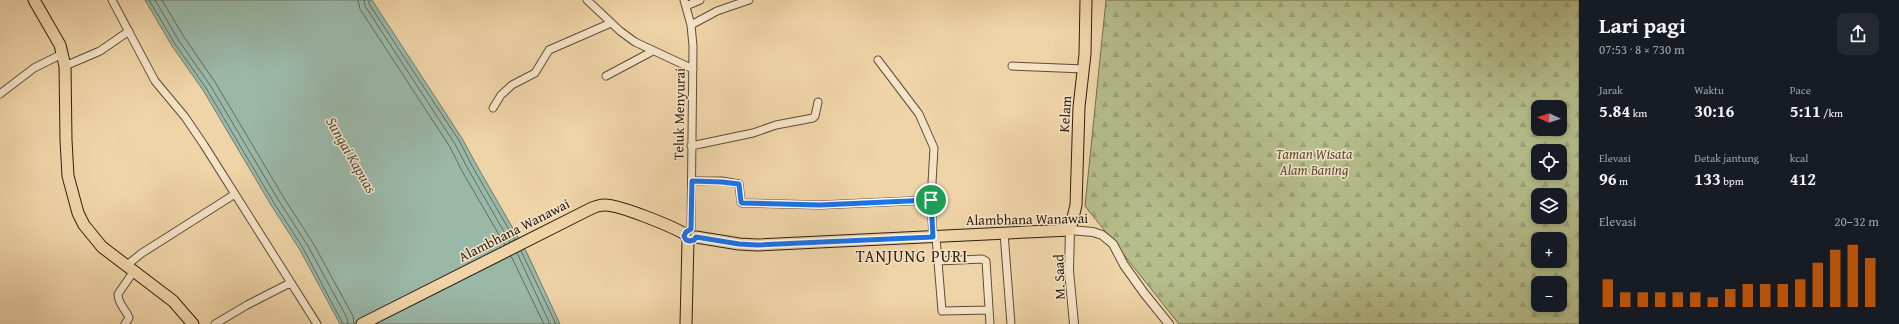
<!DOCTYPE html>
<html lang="id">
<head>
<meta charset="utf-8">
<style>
  :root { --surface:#171b24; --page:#242831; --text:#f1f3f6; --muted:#9ea1a6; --accent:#b45309 }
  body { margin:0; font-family:"Gentium Book Plus",serif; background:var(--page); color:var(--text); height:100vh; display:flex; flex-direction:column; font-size:15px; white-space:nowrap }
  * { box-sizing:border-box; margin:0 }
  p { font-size:13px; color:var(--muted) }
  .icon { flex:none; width:22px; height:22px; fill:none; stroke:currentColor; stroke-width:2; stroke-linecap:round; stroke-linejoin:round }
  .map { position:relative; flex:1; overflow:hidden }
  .side { display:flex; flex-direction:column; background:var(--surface); width:320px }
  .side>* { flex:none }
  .needle { width:26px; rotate:274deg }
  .tools { position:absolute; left:1531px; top:100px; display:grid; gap:8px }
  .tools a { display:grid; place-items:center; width:36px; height:36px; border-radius:8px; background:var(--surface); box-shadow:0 2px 6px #0003; font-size:20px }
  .pin { position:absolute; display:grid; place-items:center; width:34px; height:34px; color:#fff; margin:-17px; border:2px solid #fff; border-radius:50%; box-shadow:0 1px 4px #0007 }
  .round { display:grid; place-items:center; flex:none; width:42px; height:42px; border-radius:8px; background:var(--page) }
  .head { display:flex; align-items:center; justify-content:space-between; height:68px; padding:0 20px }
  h1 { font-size:22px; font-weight:700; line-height:30px }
  .metrics { display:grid; grid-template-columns:repeat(3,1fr); gap:6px; height:68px; padding:4px 20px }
  .metrics div { display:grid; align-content:center }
  .metrics b { font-size:17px; font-weight:700 }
  .metrics small { font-size:11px; font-weight:400 }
  .metrics p { font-size:11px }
  .chart { height:112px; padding:8px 20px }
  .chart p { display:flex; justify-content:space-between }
  .chart svg { width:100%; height:72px; margin-top:4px; stroke:var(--accent); stroke-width:6 }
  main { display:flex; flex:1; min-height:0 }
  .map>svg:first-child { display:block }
</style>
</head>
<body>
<main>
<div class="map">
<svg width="1579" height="324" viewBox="0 0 1579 324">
  <defs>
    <pattern id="forest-firs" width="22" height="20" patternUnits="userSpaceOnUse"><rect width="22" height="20" fill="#b5bd8a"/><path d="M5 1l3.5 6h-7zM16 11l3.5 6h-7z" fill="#9ca276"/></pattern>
  </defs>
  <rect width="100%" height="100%" fill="#efd4a7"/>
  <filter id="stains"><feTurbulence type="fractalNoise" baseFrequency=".005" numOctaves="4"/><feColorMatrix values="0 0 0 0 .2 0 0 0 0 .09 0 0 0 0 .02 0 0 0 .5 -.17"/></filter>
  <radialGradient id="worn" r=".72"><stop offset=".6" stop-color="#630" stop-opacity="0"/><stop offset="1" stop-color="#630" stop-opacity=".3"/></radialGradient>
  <path fill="url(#forest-firs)" stroke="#726e4e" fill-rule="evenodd" d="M1106 0H1579V324H1179L1085 206ZM1538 107H1560V129H1538ZM1538 151H1560V173H1538ZM1538 195H1560V217H1538ZM1538 239H1560V261H1538ZM1538 283H1560V305H1538Z"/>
  <path fill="#9ab8a8" stroke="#6f7a6c" d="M145 0H372L463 140 476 164 527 253 560 324H340L300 250 271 205 203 90 172 46Z"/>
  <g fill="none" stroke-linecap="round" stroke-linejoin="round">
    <path stroke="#646b5e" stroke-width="1" d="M149 0 175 44 206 88 274 203 303 248 343 324
      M155 0 179 41 210 85 279 201 308 246 347 318 348 324
      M162 0 184 37 215 82 284 198 313 243 353 316 354 324
      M358 0 360 9 450 147 462 171 505 245
      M364 0 365 6 455 144 468 169 510 242
      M369 0V4L460 142 472 166 515 240
      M521 251 556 324
      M517 253 550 324
      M511 256 544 324"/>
    <g stroke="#5e4c38" stroke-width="9">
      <path id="minor" d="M112 0 155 81 185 117 204 145 317 324
        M587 0 620 31 635 42 693 69
        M684 0 691 25 693 46 691 229
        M686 6 700 0
        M691 25 717 11 749 0
        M878 60 919 114 934 148 931 200 933 237
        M65 66 100 51 129 31
        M1012 66 1084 69
        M606 76 653 51
        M0 94 34 68 62 54
        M493 108 501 95 512 85 535 73 549 50 611 23
        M691 146 753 133 776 125 813 118 815 116 818 102
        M692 181H722L739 184 741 202 742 203 820 205 931 200
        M1004 233 1011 324
        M936 237 942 311 989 310
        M938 261 982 259 986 261 990 324
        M127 265 142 253 235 194
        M125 324 129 318C126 309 118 305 118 294L134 271
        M215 324 247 305 290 283"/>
    </g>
    <g stroke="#5e4c38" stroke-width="10">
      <path id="tertiary" d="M1074 324 1069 271 1070 230 1093 232 1102 235 1113 244 1124 265 1144 293 1169 324"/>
    </g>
    <g stroke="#2e1e13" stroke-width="13">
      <path id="primary" d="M34 0 60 45 65 66 66 140 68 176 78 213 84 225 102 247 173 301 193 324
        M696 237 739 244 757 245 1070 230 1076 205 1079 107 1085 54 1086 0
        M362 324 590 209C594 207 600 205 605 205 620 205 671 226 685 234
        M686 324 688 241"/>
    </g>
    <use href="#minor" stroke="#f5e3c6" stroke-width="7"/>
    <use href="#tertiary" stroke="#f5e3c6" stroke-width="8"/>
    <use href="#primary" stroke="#efd4a7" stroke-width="11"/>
  </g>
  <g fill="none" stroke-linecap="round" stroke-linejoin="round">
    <g stroke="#fff" stroke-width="8">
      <path id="route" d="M692 181 722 182 739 184 741 202 742 203 820 205 931 200 933 237 757 245 739 244 696 237 694 240 690 241 686 240 684 236 686 232 691 229Z"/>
    </g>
    <use href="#route" stroke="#1a73e8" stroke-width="5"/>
  </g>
  <g text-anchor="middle" stroke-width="3" stroke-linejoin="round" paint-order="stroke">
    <g font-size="14" fill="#2e1e13" stroke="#f5e3c6">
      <text transform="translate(679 114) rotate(-89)" y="5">Teluk Menyurai</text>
      <text transform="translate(1065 114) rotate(-86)" y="5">Kelam</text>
      <text transform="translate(1027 219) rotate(-1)" y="5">Alambhana Wanawai</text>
      <text transform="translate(514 230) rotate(-27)" y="5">Alambhana Wanawai</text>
      <text transform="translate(1059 277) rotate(-92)" y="5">M. Saad</text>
    </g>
    <g font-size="14" font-style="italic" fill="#564e37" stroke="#f5e3c6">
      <text x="1314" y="159">Taman Wisata<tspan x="1314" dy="16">Alam Baning</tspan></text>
    </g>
    <g font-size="15" font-style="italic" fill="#4e4c40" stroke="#f5e3c6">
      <text transform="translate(351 155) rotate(60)" y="5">Sungai Kapuas</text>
    </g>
    <g font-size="16" letter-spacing="1" fill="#2e1e13" stroke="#f5e3c6">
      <text x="912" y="262">TANJUNG PURI</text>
    </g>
  </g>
  <rect width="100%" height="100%" filter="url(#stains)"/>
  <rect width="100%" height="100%" fill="url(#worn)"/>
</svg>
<div class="tools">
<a><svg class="needle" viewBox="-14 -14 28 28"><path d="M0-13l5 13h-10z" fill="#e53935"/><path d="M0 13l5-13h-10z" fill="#9ea1a6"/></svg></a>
<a><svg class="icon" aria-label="locate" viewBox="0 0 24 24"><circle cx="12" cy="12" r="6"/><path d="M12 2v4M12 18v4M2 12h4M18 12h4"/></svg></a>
<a><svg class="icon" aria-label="layers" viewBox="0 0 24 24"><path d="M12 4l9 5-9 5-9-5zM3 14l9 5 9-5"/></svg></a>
<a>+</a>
<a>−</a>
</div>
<div class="pin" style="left:931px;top:200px;background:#1e9e55"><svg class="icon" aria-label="arrive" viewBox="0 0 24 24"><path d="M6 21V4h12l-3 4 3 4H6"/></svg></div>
</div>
<section class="side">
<div class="head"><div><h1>Lari pagi</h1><p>07:53 · 8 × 730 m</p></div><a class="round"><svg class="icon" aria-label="share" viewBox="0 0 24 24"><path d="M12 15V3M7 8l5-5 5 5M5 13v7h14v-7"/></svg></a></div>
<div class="metrics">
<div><p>Jarak</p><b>5.84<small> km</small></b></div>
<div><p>Waktu</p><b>30:16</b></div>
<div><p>Pace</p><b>5:11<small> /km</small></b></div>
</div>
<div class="metrics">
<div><p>Elevasi</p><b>96<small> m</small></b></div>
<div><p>Detak jantung</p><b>133<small> bpm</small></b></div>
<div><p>kcal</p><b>412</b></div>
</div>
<div class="chart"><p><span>Elevasi</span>20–32 m</p>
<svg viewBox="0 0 160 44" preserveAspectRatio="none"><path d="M5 44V27M15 44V35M25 44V35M35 44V35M45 44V35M55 44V35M65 44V38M75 44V33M85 44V30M95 44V30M105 44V30M115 44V27M125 44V17M135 44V9M145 44V6M155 44V14"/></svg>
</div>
</section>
</main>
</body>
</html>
